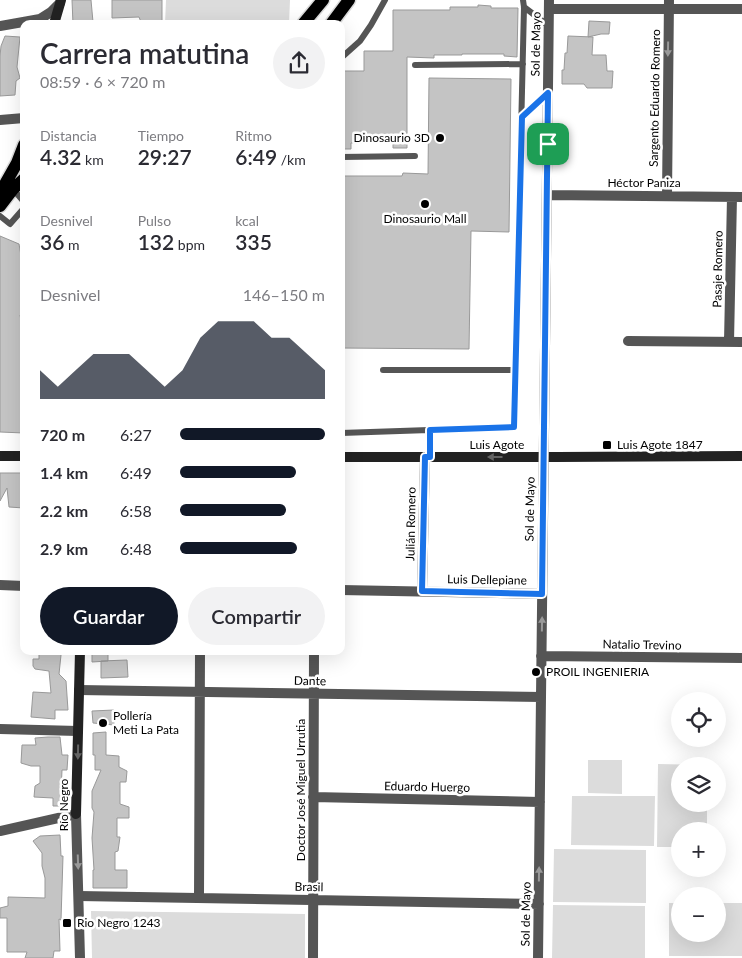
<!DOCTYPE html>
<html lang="es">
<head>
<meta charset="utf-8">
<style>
  :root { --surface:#fff; --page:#f2f2f3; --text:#2b2b33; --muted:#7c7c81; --accent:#111827 }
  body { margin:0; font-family:Lato,sans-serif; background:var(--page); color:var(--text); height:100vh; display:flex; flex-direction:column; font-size:19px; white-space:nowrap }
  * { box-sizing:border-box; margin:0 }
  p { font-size:16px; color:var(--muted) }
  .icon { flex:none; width:28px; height:28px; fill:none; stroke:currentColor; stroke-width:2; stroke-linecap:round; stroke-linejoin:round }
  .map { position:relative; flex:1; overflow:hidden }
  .side { position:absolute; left:20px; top:20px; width:325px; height:635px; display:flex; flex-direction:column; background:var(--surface); border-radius:10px; box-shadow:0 5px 20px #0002 }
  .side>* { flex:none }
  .fabs { position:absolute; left:671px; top:692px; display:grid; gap:10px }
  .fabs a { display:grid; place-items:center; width:55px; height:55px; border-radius:50%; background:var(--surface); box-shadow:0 5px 20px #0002; font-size:25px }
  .pin { position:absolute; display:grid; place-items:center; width:42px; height:42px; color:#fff; margin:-21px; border-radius:10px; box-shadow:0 2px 8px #0006 }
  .round { display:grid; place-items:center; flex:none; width:52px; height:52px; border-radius:26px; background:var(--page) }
  .headline { display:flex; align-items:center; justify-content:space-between; height:85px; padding:0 20px }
  h1 { font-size:28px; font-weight:600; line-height:38px }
  .metrics { display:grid; grid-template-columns:repeat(3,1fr); gap:8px; height:85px; padding:5px 20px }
  .metrics div { display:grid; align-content:center }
  .metrics b { font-size:21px; font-weight:600 }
  .metrics small { font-size:14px; font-weight:400 }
  .metrics p { font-size:14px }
  .chart { height:140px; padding:10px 20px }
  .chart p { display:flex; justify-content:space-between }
  .chart svg { width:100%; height:90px; margin-top:5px; fill:var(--accent); opacity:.7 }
  .cta { display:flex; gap:10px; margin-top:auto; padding:10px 20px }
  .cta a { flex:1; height:58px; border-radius:30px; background:var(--accent); color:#fff; font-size:20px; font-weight:600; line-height:58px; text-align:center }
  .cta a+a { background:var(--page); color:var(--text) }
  ul { padding:0 20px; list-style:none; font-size:16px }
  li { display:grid; grid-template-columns:80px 60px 1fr; align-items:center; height:38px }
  li i { height:12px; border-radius:6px; background:var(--accent) }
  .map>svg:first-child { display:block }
</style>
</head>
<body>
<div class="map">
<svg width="742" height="958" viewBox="0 0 742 958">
  <rect width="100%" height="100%" fill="#fff"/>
  <path fill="#dcdcdc" d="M166 0H290L289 24H165Z
    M588 760H622V794L588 793Z
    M658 764 707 765V766H680V804H707V831H680V847H657Z
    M572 796H655L654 846 571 845Z
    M554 849 646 850V903L553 902Z
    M669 903H680V934H718V903H742V956H669Z
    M553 905 645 906V958H552Z
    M91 911 305 914V958H92Z"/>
  <path fill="#c4c4c4" stroke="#999" d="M72 0H91L93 22 73 24Z
    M112 0H162V24H145L141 22 139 17 112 18Z
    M478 5 491 6V8H518L517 57 504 56V54H462V55H434V58L407 57V148H393V142L351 143V149H341V71H364V51H393V10H450V7H478Z
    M589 21 610 22 609 34H601L588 37Z
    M5 36 20 37 17 67 20 78 16 81 15 95 0 96V56L1 46Z
    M568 36 593 37 592 55H606L607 71H613L612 88H587L584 84H562V70H564L565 53H567Z
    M429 78 511 79 509 232 471 231 469 349 341 348V176H402L403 173 428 174Z
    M0 236 19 244 24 273V315H20L24 336V394H21V418H22V425H24V433L0 432Z
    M0 473H24V508L9 507 7 488 0 501Z
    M39 651H60L61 655 59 674 66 681 68 710H55V719L31 717 33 692 51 693 49 671 35 669 33 666V659H39Z
    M92 651H108V661L92 662Z
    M127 660 128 677 101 678V661Z
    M114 710V725L93 723 92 711Z
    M106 732V755L119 756V767L127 771 126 782H120V804L129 807V818H117V837H120L118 851 115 852V870H127V888H93V870H94L92 838 94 812 92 808V791L101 770H95V755H93V733Z
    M48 737H60L62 755H68L67 770H62L61 792 68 799H62V806H53V798L34 797 35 786 40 783V766H31L21 763 22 745H36L35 738Z
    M60 835 61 856H63L61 920 59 919 60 951H54L53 958H25L27 952H7V918H0V908L8 906V897L45 898V878L42 866V853L33 841 40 836Z"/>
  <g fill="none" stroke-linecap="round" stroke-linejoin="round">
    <g stroke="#dbdbdb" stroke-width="15">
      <path id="primary" d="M303 24 323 0
        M331 24 349 0
        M0 193 17 163 24 145
        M0 206 13 189 24 179"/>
    </g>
    <path stroke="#555" stroke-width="6" d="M524 7 549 26
      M341 58 360 41 371 25 385 0
      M415 65 523 64
      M522 117 548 93
      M341 157 415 156
      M13 189 24 202
      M0 216 10 224 24 208
      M383 370H516
      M341 433 514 427 524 7 523 0
      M430 457V430"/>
    <path stroke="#555" stroke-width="10" d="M549 9H742
      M0 26 40 19 51 12 60 3
      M0 120 24 118
      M547 195 742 197
      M667 196 669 0
      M628 341 742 342
      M729 342 732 197
      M0 585 24 586
      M341 590 542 594
      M422 591 425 457
      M541 656 742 658
      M79 690 541 697
      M0 729 78 731
      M313 797 540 802
      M0 831 76 814
      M79 896 539 904
      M199 898 200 651
      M313 958 314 651
      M538 958 549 0"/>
    <path stroke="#555" stroke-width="10" d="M76 814 80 958"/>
    <path stroke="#222" stroke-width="10" d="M54 24 61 0
      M0 456H24
      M341 457H557L742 456
      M76 814 80 651"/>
    <use href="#primary" stroke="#000" stroke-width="12"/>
  </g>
  <defs><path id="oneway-solid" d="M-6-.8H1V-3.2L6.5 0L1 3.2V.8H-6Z" transform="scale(1.25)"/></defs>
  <g fill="#999">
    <use href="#oneway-solid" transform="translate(668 49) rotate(91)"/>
    <use href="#oneway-solid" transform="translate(542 624) rotate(-89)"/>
    <use href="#oneway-solid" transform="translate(78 862) rotate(88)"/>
    <use href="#oneway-solid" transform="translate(539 874) rotate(-89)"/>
  </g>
  <g fill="#646464">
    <use href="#oneway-solid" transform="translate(495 457) rotate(-180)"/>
    <use href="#oneway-solid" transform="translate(78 752) rotate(91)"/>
  </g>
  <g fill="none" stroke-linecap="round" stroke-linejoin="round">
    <g stroke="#fff" stroke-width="10">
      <path id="route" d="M548 93 542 594 422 591 425 457H430V430L514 427 522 117Z"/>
    </g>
    <use href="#route" stroke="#1a73e8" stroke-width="6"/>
  </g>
  <g fill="#000" stroke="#fff" stroke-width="2">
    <circle cx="440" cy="138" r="5"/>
    <circle cx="425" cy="204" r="5"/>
    <rect x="602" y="440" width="10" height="10" rx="2.5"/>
    <circle cx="536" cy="672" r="5"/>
    <circle cx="103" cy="723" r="5"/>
    <rect x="62" y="918" width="10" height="10" rx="2.5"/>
  </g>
  <g text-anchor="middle" stroke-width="5" stroke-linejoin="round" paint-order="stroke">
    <g font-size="12" fill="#000" stroke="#fff">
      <text transform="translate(536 44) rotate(-89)" y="4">Sol de Mayo</text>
      <text transform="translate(655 98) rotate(-89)" y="4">Sargento Eduardo Romero</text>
      <text x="644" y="187">Héctor Paniza</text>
      <text transform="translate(718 269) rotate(-89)" y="4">Pasaje Romero</text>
      <text x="497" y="449">Luis Agote</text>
      <text transform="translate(530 509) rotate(-89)" y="4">Sol de Mayo</text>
      <text transform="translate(411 524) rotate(-89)" y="4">Julián Romero</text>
      <text transform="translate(487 580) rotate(1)" y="4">Luis Dellepiane</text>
      <text transform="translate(642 645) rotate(1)" y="4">Natalio Trevino</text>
      <text transform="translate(310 681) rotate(1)" y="4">Dante</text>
      <text transform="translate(427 787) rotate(1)" y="4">Eduardo Huergo</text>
      <text transform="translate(301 790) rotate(-90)" y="4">Doctor José Miguel Urrutia</text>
      <text transform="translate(64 805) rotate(-90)" y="4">Río Negro</text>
      <text transform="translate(309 887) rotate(1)" y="4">Brasil</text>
      <text transform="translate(526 914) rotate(-89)" y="4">Sol de Mayo</text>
    </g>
    <g font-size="12" fill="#000" stroke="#fff" text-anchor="start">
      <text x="430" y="142" text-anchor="end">Dinosaurio 3D</text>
      <text x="425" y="223" text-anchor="middle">Dinosaurio Mall</text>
      <text x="617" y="449">Luis Agote 1847</text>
      <text x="546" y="676">PROIL INGENIERIA</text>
      <text x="113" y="720">Pollería<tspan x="113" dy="14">Meti La Pata</tspan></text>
      <text x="77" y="927">Rio Negro 1243</text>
    </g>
  </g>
</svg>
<div class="fabs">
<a><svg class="icon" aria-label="locate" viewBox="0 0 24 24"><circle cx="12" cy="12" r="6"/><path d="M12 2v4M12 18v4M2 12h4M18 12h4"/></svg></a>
<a><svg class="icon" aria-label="layers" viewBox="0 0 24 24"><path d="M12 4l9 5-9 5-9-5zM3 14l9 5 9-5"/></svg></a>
<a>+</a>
<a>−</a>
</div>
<div class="pin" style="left:548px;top:144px;background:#1e9e55"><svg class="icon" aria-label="arrive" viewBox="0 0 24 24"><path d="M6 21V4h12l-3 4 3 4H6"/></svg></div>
<section class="side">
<div class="headline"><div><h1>Carrera matutina</h1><p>08:59 · 6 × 720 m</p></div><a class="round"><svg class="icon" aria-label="share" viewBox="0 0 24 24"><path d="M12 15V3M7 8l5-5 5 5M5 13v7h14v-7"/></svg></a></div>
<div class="metrics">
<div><p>Distancia</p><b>4.32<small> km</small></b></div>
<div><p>Tiempo</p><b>29:27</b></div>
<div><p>Ritmo</p><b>6:49<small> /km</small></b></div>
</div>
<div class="metrics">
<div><p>Desnivel</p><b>36<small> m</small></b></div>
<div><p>Pulso</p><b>132<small> bpm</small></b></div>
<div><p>kcal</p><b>335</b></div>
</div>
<div class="chart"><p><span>Desnivel</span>146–150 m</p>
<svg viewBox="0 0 160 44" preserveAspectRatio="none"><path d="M0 44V30L10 38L20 30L30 22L40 22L50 22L60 30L70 38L80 30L90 14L100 6L110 6L120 6L130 14L140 14L150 22L160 30V44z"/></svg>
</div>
<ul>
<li><b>720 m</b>6:27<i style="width:100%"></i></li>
<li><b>1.4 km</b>6:49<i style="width:80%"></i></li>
<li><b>2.2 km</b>6:58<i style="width:73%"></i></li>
<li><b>2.9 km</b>6:48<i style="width:81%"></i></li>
</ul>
<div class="cta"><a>Guardar</a><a>Compartir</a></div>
</section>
</div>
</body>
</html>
